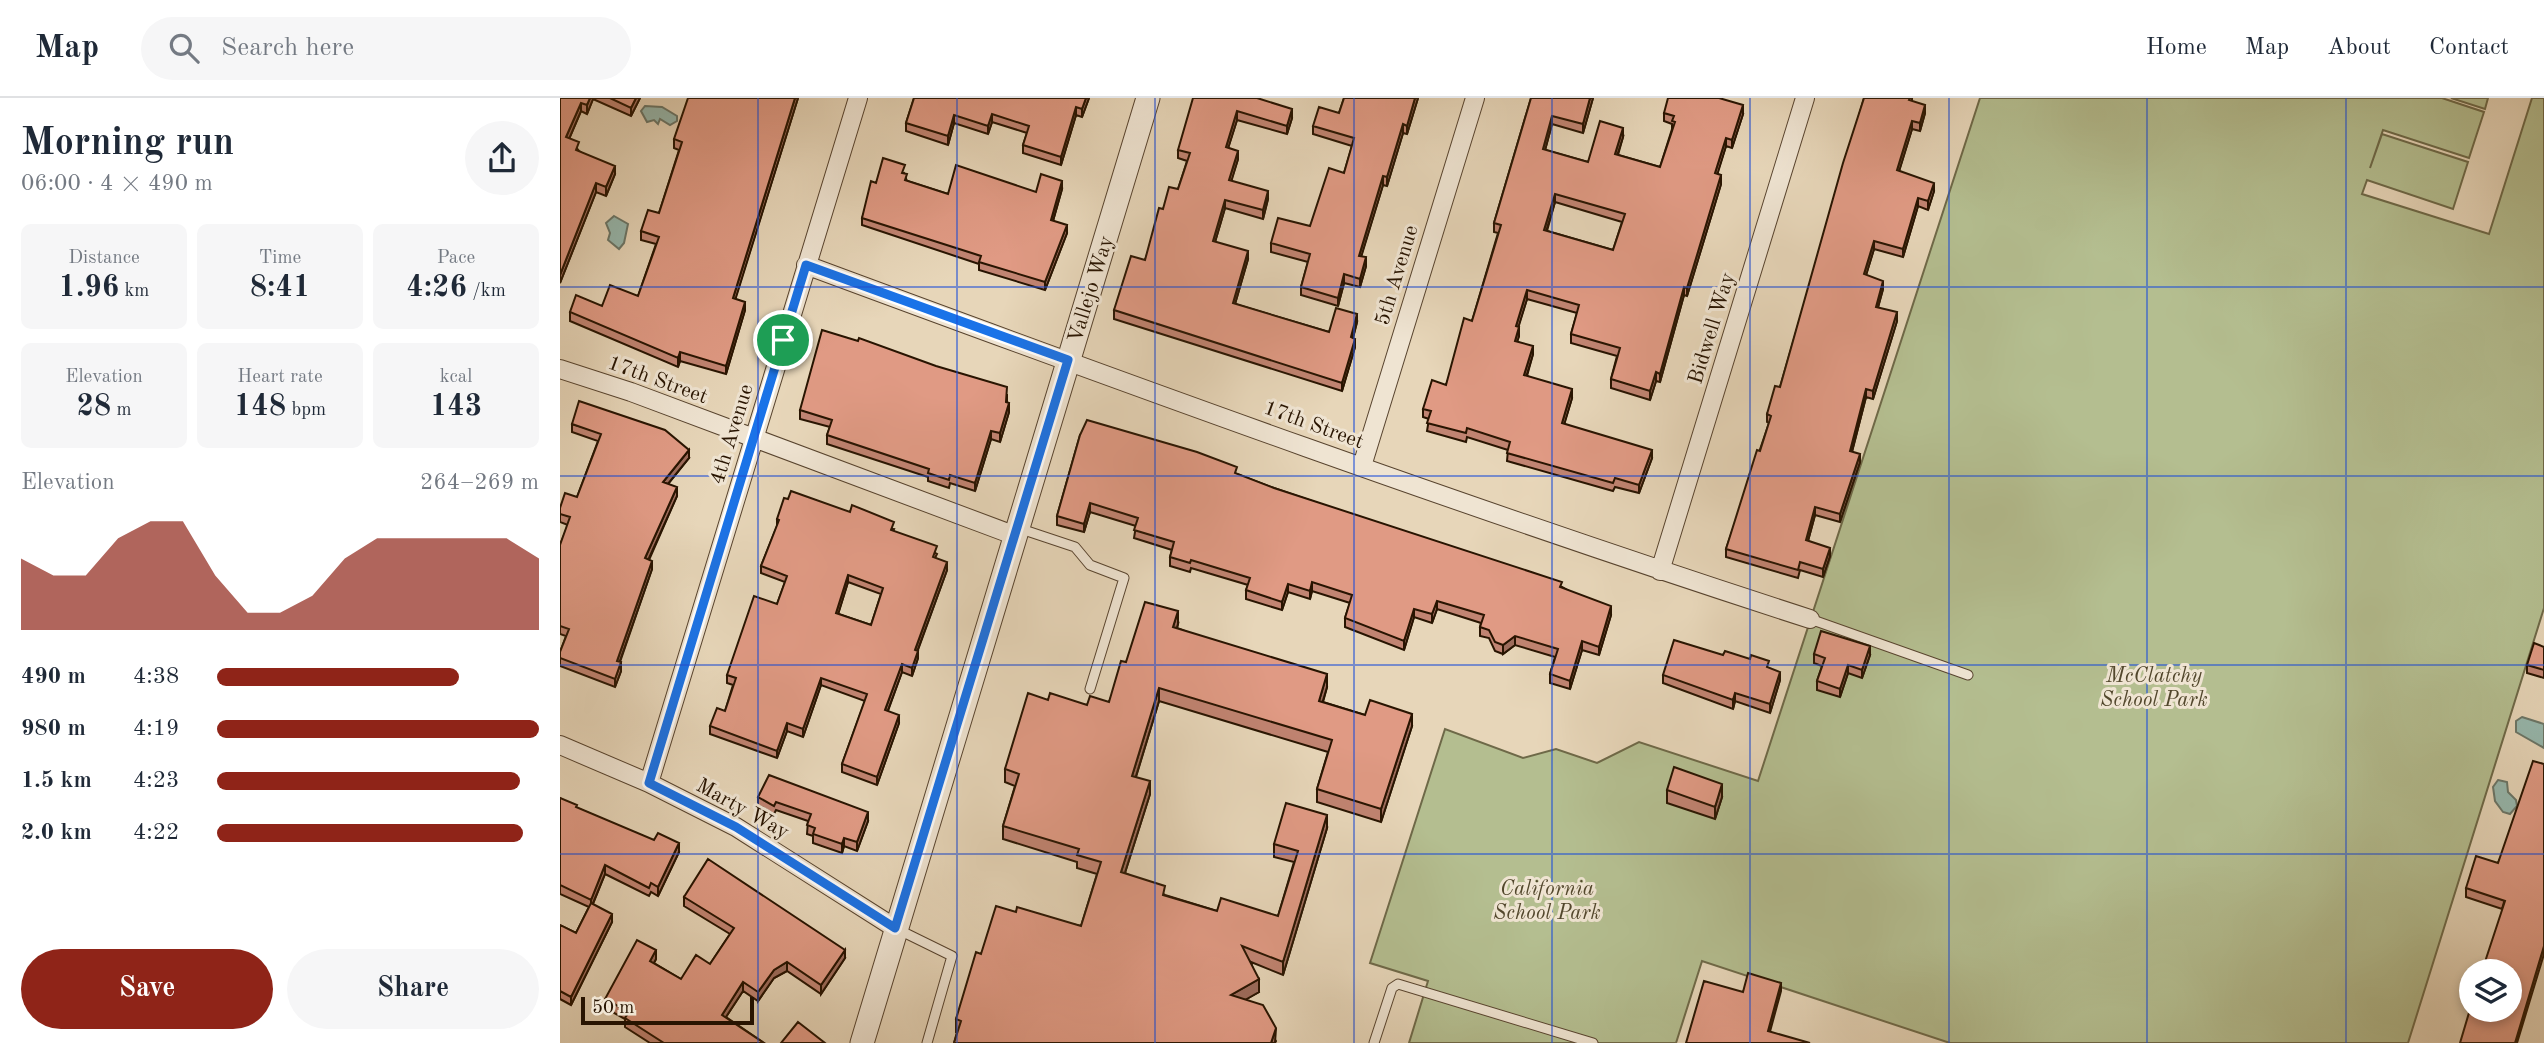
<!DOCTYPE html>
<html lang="en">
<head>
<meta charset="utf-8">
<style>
  :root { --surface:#fff; --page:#f6f6f7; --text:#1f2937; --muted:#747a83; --line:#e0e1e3; --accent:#8f2418 }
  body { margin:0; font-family:"Old Standard TT",serif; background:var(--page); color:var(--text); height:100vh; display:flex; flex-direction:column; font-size:26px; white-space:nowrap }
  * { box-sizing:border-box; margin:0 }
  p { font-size:23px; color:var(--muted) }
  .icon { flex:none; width:38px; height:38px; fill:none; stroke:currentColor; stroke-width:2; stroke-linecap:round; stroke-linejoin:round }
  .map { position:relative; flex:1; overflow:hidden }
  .panel { display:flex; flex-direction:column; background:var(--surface); width:560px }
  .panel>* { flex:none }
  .fabs { position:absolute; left:1899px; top:861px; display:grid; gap:14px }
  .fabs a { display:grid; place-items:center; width:63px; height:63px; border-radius:50%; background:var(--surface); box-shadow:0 4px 10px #0003; font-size:35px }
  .scale { position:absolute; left:21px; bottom:18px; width:173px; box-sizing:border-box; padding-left:7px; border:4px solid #281401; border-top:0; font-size:19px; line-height:24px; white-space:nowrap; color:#281401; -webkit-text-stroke:5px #efe4d2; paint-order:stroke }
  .pin { position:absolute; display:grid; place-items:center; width:60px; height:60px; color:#fff; margin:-30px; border:4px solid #fff; border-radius:50%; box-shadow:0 2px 7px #0007 }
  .round { display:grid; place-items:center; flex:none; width:74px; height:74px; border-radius:37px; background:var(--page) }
  .headline { display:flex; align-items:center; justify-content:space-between; height:119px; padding:0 21px }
  h1 { font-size:38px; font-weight:600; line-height:52px }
  .stats { display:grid; grid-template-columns:repeat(3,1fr); gap:10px; height:119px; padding:7px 21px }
  .stats div { display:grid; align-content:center; border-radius:10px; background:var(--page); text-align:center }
  .stats b { font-size:30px; font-weight:600 }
  .stats small { font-size:19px; font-weight:400 }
  .stats p { font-size:19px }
  .chart { height:196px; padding:14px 21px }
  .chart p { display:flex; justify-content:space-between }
  .chart svg { width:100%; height:126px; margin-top:7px; fill:var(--accent); opacity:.7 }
  .action { display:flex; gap:14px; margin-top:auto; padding:14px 21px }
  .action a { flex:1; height:80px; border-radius:42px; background:var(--accent); color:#fff; font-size:28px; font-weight:600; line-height:80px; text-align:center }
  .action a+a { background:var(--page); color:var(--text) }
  ul { padding:0 21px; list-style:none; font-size:23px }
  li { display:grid; grid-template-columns:112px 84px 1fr; align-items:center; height:52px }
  li i { height:18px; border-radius:9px; background:var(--accent) }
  header { display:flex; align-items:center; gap:42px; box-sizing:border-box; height:98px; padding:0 35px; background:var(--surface); border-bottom:2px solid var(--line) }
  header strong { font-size:33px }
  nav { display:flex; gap:38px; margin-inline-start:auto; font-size:24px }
  .search { width:490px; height:63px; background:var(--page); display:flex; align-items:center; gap:18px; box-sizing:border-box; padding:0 24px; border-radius:38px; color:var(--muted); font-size:26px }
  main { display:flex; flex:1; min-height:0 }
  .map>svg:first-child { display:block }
</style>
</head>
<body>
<header>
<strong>Map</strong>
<div class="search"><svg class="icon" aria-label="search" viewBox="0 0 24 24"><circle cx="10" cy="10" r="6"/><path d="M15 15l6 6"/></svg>Search here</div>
<nav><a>Home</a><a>Map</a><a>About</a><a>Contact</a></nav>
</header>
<main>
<section class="panel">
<div class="headline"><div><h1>Morning run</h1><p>06:00 · 4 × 490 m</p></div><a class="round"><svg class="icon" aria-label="share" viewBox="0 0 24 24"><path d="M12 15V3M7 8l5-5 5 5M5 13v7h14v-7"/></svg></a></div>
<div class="stats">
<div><p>Distance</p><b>1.96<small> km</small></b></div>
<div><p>Time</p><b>8:41</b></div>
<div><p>Pace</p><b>4:26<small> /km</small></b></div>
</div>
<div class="stats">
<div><p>Elevation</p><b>28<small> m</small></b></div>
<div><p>Heart rate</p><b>148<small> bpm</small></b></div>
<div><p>kcal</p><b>143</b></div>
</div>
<div class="chart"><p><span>Elevation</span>264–269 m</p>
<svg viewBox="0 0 160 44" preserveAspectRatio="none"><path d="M0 44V19L10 25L20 25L30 12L40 6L50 6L60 25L70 38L80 38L90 32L100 19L110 12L120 12L130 12L140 12L150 12L160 19V44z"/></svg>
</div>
<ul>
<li><b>490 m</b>4:38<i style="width:75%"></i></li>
<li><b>980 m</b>4:19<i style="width:100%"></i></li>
<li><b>1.5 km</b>4:23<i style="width:94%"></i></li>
<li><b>2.0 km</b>4:22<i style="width:95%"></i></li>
</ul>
<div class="action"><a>Save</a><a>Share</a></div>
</section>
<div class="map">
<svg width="1984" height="945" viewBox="0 0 1984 945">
  <rect width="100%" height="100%" fill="#e7d6b9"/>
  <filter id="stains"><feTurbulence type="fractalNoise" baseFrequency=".00286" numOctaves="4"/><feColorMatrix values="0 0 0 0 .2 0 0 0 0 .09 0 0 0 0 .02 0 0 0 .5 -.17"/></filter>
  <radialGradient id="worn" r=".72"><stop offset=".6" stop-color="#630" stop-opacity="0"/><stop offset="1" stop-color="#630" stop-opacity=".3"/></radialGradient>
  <path fill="#b4be90" stroke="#6e6948" stroke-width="2" d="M1420 0H1882L1924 14 1909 60 1823 32 1810 70 1822 36 1908 64 1893 111 1807 82 1802 96 1929 136 1972 0H1984V510L1848 945H1390L1142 863 1116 945H849L868 883 810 865 885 631 963 660 996 651 1037 665 1079 644 1198 683Z
    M1891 0H1928L1925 11Z"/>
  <path fill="#97b9af" stroke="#6b7769" stroke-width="2" d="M85 8 102 9 117 18V23L110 27 100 21 98 26 94 22 87 24 81 13Z
    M54 118 68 126 64 145 59 151 48 142 50 135 46 125Z
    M1962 619 1984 626V650L1956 634V623Z
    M1938 682 1947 684 1948 694 1956 702 1957 708 1950 716 1943 714 1935 703 1933 689Z"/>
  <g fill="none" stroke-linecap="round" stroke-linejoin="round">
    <g stroke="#58442f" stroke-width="11">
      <path id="service" d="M458 430 515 449 530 467 564 480 530 591
        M1250 521 1408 577
        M337 831 392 858 367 945
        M814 945 832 890 838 886 1033 945"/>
    </g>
    <g stroke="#58442f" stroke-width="20">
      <path id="minor" d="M246 167C578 290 912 412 1250 521
        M0 271 71 294 456 438
        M802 368 915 0
        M1100 473 1245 0
        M0 647 89 685 176 729 335 830
        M89 685 298 0"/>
    </g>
    <g stroke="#58442f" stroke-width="25">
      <path id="tertiary" d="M302 945 588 0"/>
    </g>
    <use href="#service" stroke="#efe4d2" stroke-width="9"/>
    <use href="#minor" stroke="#efe4d2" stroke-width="18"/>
    <use href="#tertiary" stroke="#efe4d2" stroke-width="23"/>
  </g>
  <path fill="#c18472" stroke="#281401" stroke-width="2" fill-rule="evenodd" d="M0 0H80L71 18 33 1 27 16 21 13 9 41 19 53 55 76 46 98 36 94 0 185Z
    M238 0 175 201 185 212 166 276 120 263 118 269 10 223V214L42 208 78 198 96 146 81 142V133L99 115 119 52 114 50V41Z
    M354 0H529L522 19 516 17 501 67 463 55V47L467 35 432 24 428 36 394 25 388 47 346 33V25Z
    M699 0V1L732 20 727 36 677 22 668 50 678 61 671 83 708 101 703 121 665 110 655 144 688 161 675 206 769 234 797 224 793 240 795 249 782 293 554 221V212L585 162 603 111 618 91 627 63 618 60V52Z
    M784 0H858L847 36 843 35 827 88 823 87 801 158 806 168 800 189 784 185 778 208 741 197V189L748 164 711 154V145L750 128 784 75 792 48 753 36V28L779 15Z
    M971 0H1033L1023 35 992 26 985 52 1028 64 1063 39 1058 57 1100 69 1112 31V26L1104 23V15L1183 16 1172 50 1166 48 1157 76 1161 86 1127 198 1124 197 1100 284 1096 283 1090 302 1051 290V281L1057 258 1011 245V236L1017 215 967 201 958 229 959 238 957 243 973 256 967 278 1012 300 1004 326 1092 360 1079 395 1055 389 1053 393 947 363 948 352 907 339 906 344 867 333 869 321 863 319V311L886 287 912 223 938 135 934 134V125ZM995 104 1062 124 1053 152 987 133Z
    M1304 0H1352V3L1365 15 1360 33 1352 31 1339 73 1374 93 1368 112 1358 108 1343 159 1314 151 1306 177 1323 191 1318 209 1337 223 1313 301 1306 299 1292 354 1300 364 1280 424 1255 417 1248 443 1270 458 1263 479 1240 472 1238 480 1166 459V451L1209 325 1207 324V316L1220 289Z
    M344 75 347 83 388 96 476 94 502 91 493 123 507 135 485 192 419 172V166L302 127V120L316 85Z
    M447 297V305L449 314 440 344 431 341 415 393 390 385 389 390 368 383V379L267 346V337L270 329 240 321V312Z
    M12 326 129 360 108 386 117 398 89 462 92 471 60 564 61 573 55 589 0 568V554L6 538 0 536V447L8 427 0 424V410L17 399 38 343 12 334Z
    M520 337 677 376 714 390 1002 489 1051 517 1039 557 1022 552 1010 591 990 585V576L995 559 955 547 943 556 935 553 929 540 920 538V529L921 525 877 511 872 525 854 519 844 552 785 529V520L790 505 752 493 750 501 728 494 722 512 686 501V492L688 487 631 470 630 474 610 468V459L612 452 574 440 576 428 530 414 524 434 497 427V418Z
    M217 421 334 431 333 433 377 456 375 460 387 472 358 552V560L352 578 342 574 328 613 339 625 317 687 282 674V666L305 603 261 587 243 639 227 633 217 660 150 636V628L165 613 173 587 167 585V577L217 506 225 484 201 475V468L217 428ZM288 484 321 496 311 527 278 516Z
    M618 526 617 530 767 589 763 604 805 617 852 628 821 724 757 704V691L768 654 599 603 576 679 590 696 565 775 605 797 657 813 718 818 734 764 714 759V746L767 730 723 877 691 864 699 894 686 901 716 943 715 945H394L397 934H396V921L421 856 456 814 521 828 537 776 517 770V764L443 741V728L455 688 445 684V671L488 602 527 607 549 604 566 564Z
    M1984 549V580L1967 575V567Z
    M1254 556 1310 557 1302 580 1288 575 1280 599 1257 592V583L1262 568 1254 565Z
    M1209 570 1220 582 1210 615 1175 603 1173 611 1103 585V577Z
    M1984 666 1942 811 1906 799V790L1938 765Z
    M1107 692 1162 699 1155 721 1107 705Z
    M198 699 308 723 297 753 284 748 282 755 253 745V738L247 736 248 723 216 712 214 716 198 707Z
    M0 700 17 710 119 754 98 798 91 794 89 798 45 776 33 806 52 824 11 907 0 901V827L16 835 29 809 0 796Z
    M124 799 285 860 261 896 227 873 214 880 198 903 183 893 166 919 204 945H90L65 929V921L45 910V901L96 861 94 865 121 881 150 866 170 836 124 808Z"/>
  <path fill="#9d6c5c" stroke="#281401" stroke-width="2" d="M30 0H33V1L27 16V7Z
    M76 0H80L71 18V10Z
    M235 0H238L173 209V200Z
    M526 0H529L522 19V11Z
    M855 0H858L847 36V28Z
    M1030 0H1033L1023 35V26Z
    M21 5V13L6 48V39Z
    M1183 7V16L1172 50V42Z
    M1365 7V15L1360 33V25Z
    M516 9V17L501 67V59Z
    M732 11V20L727 36V28Z
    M677 13V22L666 57V49Z
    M432 16V24L428 36V28Z
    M394 17V25L388 47V38Z
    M992 18V26L983 60V51Z
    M1352 23V31L1337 80V72Z
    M843 26V35L827 88V79Z
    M1063 30V39L1055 64V56Z
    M1166 40V48L1155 84V75Z
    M678 53V61L669 91V82Z
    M55 68V76L46 98V89Z
    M1161 77V86L1127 198V190Z
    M823 78V87L799 166V158Z
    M502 83V91L491 130V122Z
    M36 85V94L0 185V177Z
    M1374 85V93L1368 112V103Z
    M708 93V101L703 121V112Z
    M995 96V104L984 140V132Z
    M1358 100V108L1343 159V151Z
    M665 102V110L653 151V143Z
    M507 127V135L485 192V184Z
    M1314 143V151L1304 184V176Z
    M688 153V161L673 213V205Z
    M806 159V168L800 189V181Z
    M784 176V185L778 208V200Z
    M1323 183V191L1316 217V209Z
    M1124 189V197L1100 284V276Z
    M967 192V201L956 237V228Z
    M185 204V212L166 276V268Z
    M1337 214V223L1313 301V293Z
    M797 216V224L791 247V239Z
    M959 229V238L955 251V243Z
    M795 241V249L782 293V285Z
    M973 248V256L964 286V277Z
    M120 254V263L118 269V260Z
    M1096 274V283L1090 302V293Z
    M1012 291V300L1002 334V325Z
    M1306 291V299L1290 361V353Z
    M449 305V314L440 344V335Z
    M431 333V341L415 393V385Z
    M129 352V360L103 392V384Z
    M1092 352V360L1079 395V387Z
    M1300 356V364L1280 424V416Z
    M117 389V398L85 469V460Z
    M530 405V414L524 434V426Z
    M1255 409V417L1246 450V442Z
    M1270 450V458L1263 479V471Z
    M92 463V471L57 571V563Z
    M387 464V472L355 559V552Z
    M288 477V484L276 523V515Z
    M752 484V493L750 501V493Z
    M728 486V494L722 512V504Z
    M877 503V511L872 525V516Z
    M1051 508V517L1039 557V549Z
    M854 511V519L844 552V543Z
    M618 513V526L613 542V529Z
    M955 538V547L943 556V547Z
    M1022 543V552L1010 591V583Z
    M1310 548V557L1302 580V572Z
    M358 553V560L352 578V570Z
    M61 564V573L55 589V581Z
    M342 566V574L325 620V612Z
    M1288 567V575L1280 599V591Z
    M1220 574V582L1210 615V606Z
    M767 576V589L759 616V603Z
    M261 580V587L243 639V631Z
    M599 590V603L572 691V678Z
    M1175 595V603L1173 611V602Z
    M852 616V628L821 724V711Z
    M339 617V625L317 687V679Z
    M227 625V633L217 660V653Z
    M590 683V696L561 787V774Z
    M1162 686V699L1155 721V709Z
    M308 714V723L297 753V744Z
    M767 717V730L723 877V864Z
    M284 740V748L282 755V746Z
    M119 745V754L98 798V789Z
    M45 767V776L31 810V802Z
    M52 816V824L11 907V899Z
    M1984 848V856L1957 945H1955Z
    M96 852V861L90 872V863Z
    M285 852V860L261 896V887Z
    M227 864V873L214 880 198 903V894L214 872Z
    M699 881V894L671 910V897Z
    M183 884V893L162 925V917Z
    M1221 885V893L1208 941V933Z
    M716 930 715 945H711Z"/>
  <path fill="#e09a84" stroke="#281401" stroke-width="2" fill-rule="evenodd" d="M0 0H30L27 7 21 5 6 39 19 44 16 52 55 68 46 89 36 85 0 177Z
    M50 0H76L71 10Z
    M128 0H235L173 200 185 204 166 268 120 254 118 260 10 214 16 197 42 208 50 187 78 198 99 139 81 133 88 112 99 115 122 44 114 41Z
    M354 0H526L522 11 516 9 501 59 463 47 469 28 432 16 428 28 394 17 388 38 346 25Z
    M633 0H697L732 11 727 28 677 13 666 49 678 53 669 82 708 93 703 112 665 102 653 143 688 153 673 205 769 234 776 210 797 216 791 239 795 241 782 285 554 212 571 158 585 162 599 110 603 111 609 89 618 91 630 55 618 52Z
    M784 0H855L847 28 843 26 827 79 823 78 799 158 806 159 800 181 784 176 778 200 741 189 750 156 711 145 718 120 750 128 769 70 784 75 794 40 753 28 759 9 779 15Z
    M971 0H1030L1023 26 992 18 983 51 1028 64 1040 23 1063 30 1055 56 1100 69 1115 24 1112 23 1114 18 1104 15 1108 0H1159L1183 7 1172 42 1166 40 1155 75 1161 77 1137 157 1127 190 1124 189 1100 276 1096 274 1090 293 1051 281 1060 250 1011 236 1019 207 967 192 956 228 959 229 955 243 973 248 964 277 1012 291 1002 325 1092 352 1079 387 1055 380 1053 385 947 355 950 344 907 330 906 335 867 325 871 313 863 311 872 282 886 287 904 220 912 223 941 127 934 125ZM995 96 1065 116 1053 152 984 132Z
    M1304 0H1350L1349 2 1365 7 1360 25 1352 23 1337 72 1374 85 1368 103 1358 100 1343 151 1314 143 1304 176 1323 183 1316 209 1337 214 1313 293 1306 291 1290 353 1300 356 1280 416 1255 409 1246 442 1270 450 1263 471 1240 464 1238 472 1166 451 1197 352 1200 353 1211 318 1207 316 1215 288 1220 289 1283 65Z
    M323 60 345 67 342 75 347 76 345 82 388 96 396 67 476 94 481 76 502 83 491 122 507 127 485 184 419 164 421 158 302 120 311 83 316 85Z
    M262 232 298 243 299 240 376 268 447 289 446 304 449 305 440 335 431 333 415 385 390 377 389 382 368 375 369 371 267 337 272 322 240 312Z
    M19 303 105 332 129 352 103 384 117 389 85 460 92 463 57 563 61 564 55 581 0 560V554L9 531 0 528V447L10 419 0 416V410L5 395 17 399 41 336 12 326Z
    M527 322 637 354 677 369 675 375 714 390 1002 484 1000 489 1051 508 1039 549 1022 543 1010 583 990 576 998 551 955 538 943 547 935 544 929 532 920 529 924 517 877 503 872 516 854 511 844 543 785 520 792 497 752 484 750 493 728 486 722 504 686 492 690 480 631 462 630 465 610 459 614 444 574 432 578 420 530 405 524 426 497 418 520 337Z
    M231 393 290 414 292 407 334 424 331 432 377 448 373 459 387 464 355 552 358 553 352 570 342 566 325 612 339 617 317 679 282 666 307 596 261 580 243 631 227 625 217 653 150 628 157 610 165 613 176 580 167 577 194 498 217 506 227 478 201 468 219 422 217 421 224 400 228 401ZM288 477 323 490 311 527 276 515Z
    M585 504 618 513 613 529 767 576 759 603 805 617 810 602 852 616 821 711 757 691 772 642 599 590 572 678 590 683 561 774 605 788 603 797 657 813 661 800 718 818 738 753 714 746 726 705 767 717 723 864 682 848 699 881 671 897 703 907 716 930 711 945H394L401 923 396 921 416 854 421 856 436 808 456 814 457 809 521 828 541 764 517 757 519 751 443 728 459 676 445 671 468 595 488 602 490 595 527 607 530 598 549 604 561 563 566 564Z
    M1261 533 1310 548 1302 572 1288 567 1280 591 1257 583 1265 560 1254 556Z
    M1114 542 1163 557 1165 553 1190 561 1191 557 1209 563 1207 569 1220 574 1210 606 1175 595 1173 602 1103 577Z
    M1974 545 1984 549V572L1967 567Z
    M1973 663 1984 666V848L1955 945H1900L1911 908V912H1950V873H1922L1945 803 1906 790 1916 758 1938 765Z
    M1114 669 1162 686 1155 709 1107 692Z
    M209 677 308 714 297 744 284 740 282 746 253 736 255 730 247 727 251 716 216 704 214 708 198 699Z
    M0 700 17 707 16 709 94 742 98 735 119 745 98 789 91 785 89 790 45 767 31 802 0 787Z
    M148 761 285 852 261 887 227 864 214 872 198 894 183 884 162 917 204 945H104L65 920 69 914 45 901 77 842 96 852 90 863 121 881 136 857 150 866 174 830 124 799Z
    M31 805 52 816 11 899 0 893V827L16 835Z
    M1188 875 1221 885 1208 933 1250 945H1126L1144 883 1183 894Z
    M238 924 265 945H221Z"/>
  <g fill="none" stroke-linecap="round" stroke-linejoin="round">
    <g stroke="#fff" stroke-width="14">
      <path id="route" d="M246 167 508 262 335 830 176 729 89 685Z"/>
    </g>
    <use href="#route" stroke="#1a73e8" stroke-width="9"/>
  </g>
  <path fill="none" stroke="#1d4ed8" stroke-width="2" stroke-opacity="0.55" d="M198 0V945M397 0V945M595 0V945M794 0V945M992 0V945M1190 0V945M1389 0V945M1587 0V945M1786 0V945M0 189H1984M0 378H1984M0 567H1984M0 756H1984"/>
  <g text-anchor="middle" stroke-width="6" stroke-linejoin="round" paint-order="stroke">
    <g font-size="21" fill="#281401" stroke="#efe4d2">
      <text transform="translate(836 177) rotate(-73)" y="7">5th Avenue</text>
      <text transform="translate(530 191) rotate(-73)" y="7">Vallejo Way</text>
      <text transform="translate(1151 230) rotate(-73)" y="7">Bidwell Way</text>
      <text transform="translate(98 281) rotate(20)" y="7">17th Street</text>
      <text transform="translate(754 326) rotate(20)" y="7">17th Street</text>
      <text transform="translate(171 336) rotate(-73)" y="7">4th Avenue</text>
      <text transform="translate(183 710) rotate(29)" y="7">Marty Way</text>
    </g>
    <g font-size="21" font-style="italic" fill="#52472c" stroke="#efe4d2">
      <text x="1594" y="584">McClatchy<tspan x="1594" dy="24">School Park</tspan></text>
      <text x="987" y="797">California<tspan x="987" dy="24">School Park</tspan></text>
    </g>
  </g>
  <rect width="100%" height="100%" filter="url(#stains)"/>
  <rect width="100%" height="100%" fill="url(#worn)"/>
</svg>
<div class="fabs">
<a><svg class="icon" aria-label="layers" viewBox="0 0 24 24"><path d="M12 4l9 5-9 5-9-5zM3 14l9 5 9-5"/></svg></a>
</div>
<div class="scale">50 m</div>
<div class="pin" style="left:223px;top:242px;background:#1e9e55"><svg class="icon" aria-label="arrive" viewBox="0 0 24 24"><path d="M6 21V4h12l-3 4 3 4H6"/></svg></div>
</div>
</main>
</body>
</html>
